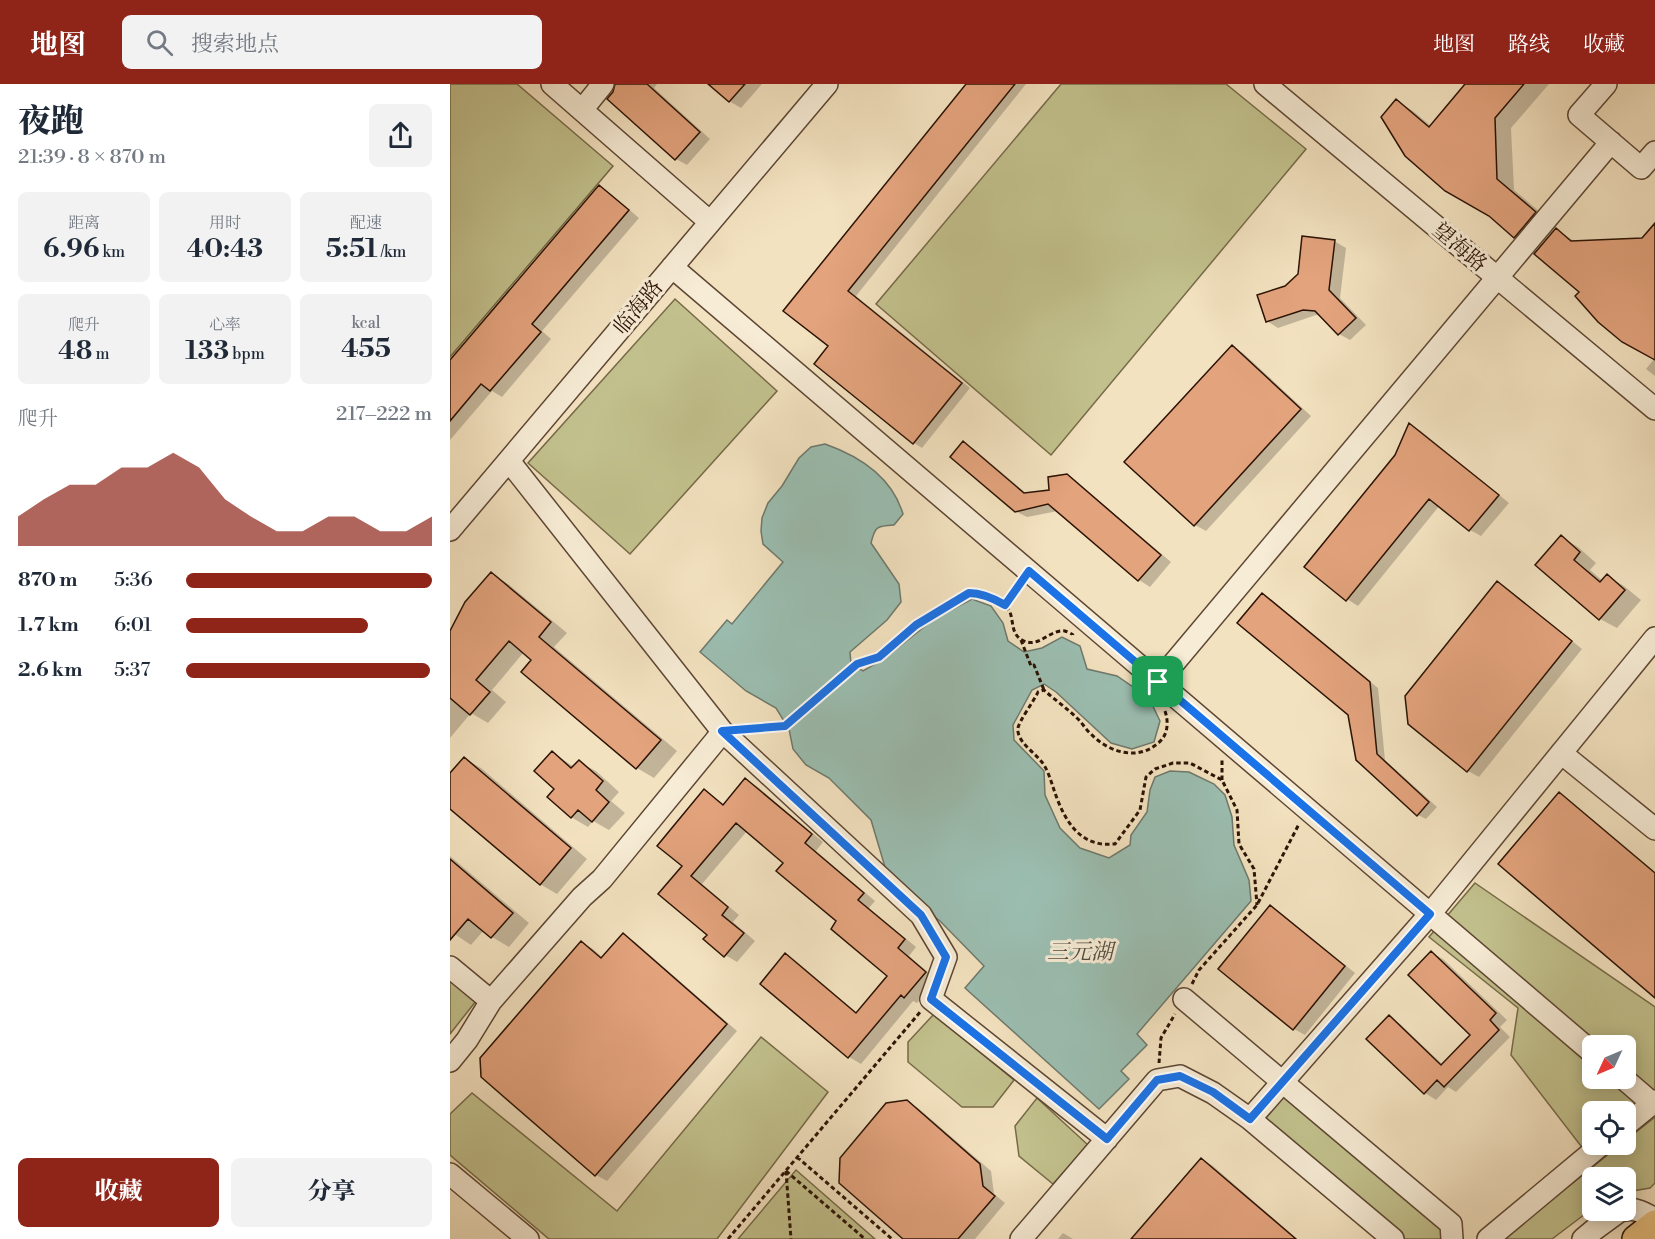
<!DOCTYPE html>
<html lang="zh">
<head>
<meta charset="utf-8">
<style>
  :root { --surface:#fff; --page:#f2f2f3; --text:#1f2937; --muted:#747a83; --accent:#8f2418 }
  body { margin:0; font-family:"Libre Bodoni","Noto Serif SC",serif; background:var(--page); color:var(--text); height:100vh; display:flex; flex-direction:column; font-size:22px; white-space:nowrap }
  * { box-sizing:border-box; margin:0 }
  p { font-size:20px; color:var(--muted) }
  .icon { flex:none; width:33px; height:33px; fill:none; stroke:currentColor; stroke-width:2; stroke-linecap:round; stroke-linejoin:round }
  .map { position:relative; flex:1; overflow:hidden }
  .panel { display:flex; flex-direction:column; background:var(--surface); width:450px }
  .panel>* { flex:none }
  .needle { width:39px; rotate:226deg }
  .buttons { position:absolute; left:1132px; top:951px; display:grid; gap:12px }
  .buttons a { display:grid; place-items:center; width:54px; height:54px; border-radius:9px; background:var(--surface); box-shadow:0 3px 15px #0003; font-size:30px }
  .pin { position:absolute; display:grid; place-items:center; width:51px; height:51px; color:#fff; margin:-26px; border-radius:12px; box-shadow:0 3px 9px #0006 }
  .round { display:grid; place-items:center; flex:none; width:63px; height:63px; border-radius:9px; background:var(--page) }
  .headline { display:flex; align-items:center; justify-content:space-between; height:102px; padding:0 18px }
  h1 { font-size:33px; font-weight:800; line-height:45px }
  .stats { display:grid; grid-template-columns:repeat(3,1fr); gap:9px; height:102px; padding:6px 18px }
  .stats div { display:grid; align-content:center; border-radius:9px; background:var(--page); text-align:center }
  .stats b { font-size:26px; font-weight:800 }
  .stats small { font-size:16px; font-weight:400 }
  .stats p { font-size:16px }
  .chart { height:168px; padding:12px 18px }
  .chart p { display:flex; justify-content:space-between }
  .chart svg { width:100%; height:108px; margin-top:6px; fill:var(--accent); opacity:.7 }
  .button { display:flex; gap:12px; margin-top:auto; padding:12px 18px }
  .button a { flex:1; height:69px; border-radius:9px; background:var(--accent); color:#fff; font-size:24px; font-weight:800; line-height:69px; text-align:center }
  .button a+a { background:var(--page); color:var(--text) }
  ul { padding:0 18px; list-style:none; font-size:20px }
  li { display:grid; grid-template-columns:96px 72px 1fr; align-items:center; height:45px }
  li i { height:15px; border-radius:8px; background:var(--accent) }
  header { display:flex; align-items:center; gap:36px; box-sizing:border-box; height:84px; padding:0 30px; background:var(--accent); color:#fff }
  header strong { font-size:28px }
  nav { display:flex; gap:33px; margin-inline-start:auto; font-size:21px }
  .search { width:420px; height:54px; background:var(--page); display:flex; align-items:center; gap:15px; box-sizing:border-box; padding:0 21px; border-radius:9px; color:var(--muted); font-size:22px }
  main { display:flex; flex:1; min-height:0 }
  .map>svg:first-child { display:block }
</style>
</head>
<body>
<header>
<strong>地图</strong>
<div class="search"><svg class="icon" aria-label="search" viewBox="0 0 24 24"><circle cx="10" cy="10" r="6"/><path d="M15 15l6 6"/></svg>搜索地点</div>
<nav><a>地图</a><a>路线</a><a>收藏</a></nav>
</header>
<main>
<section class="panel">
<div class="headline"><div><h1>夜跑</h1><p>21:39 · 8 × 870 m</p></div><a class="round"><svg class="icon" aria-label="share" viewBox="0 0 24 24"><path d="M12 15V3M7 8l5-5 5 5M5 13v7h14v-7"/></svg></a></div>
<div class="stats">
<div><p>距离</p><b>6.96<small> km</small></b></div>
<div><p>用时</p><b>40:43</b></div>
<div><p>配速</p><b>5:51<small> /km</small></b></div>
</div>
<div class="stats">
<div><p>爬升</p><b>48<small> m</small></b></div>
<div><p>心率</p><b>133<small> bpm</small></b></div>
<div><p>kcal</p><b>455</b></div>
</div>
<div class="chart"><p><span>爬升</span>217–222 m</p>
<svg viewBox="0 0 160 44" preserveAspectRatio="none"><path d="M0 44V32L10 25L20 19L30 19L40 12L50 12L60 6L70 12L80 25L90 32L100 38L110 38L120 32L130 32L140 38L150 38L160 32V44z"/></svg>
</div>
<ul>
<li><b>870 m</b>5:36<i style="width:100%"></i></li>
<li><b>1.7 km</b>6:01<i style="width:74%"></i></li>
<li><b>2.6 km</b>5:37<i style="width:99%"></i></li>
</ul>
<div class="button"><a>收藏</a><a>分享</a></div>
</section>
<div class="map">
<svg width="1205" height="1155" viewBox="0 0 1205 1155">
  <rect width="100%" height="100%" fill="#f3e2c0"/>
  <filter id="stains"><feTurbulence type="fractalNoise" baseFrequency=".00333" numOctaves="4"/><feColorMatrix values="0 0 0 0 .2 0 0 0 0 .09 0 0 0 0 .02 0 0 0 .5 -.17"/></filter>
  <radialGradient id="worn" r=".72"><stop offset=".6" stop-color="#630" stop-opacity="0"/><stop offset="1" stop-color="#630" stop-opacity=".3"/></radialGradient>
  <path fill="#c2c18d" stroke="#766a48" stroke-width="1.5" fill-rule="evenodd" d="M0 0H67L163 82 0 273Z
    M611 0H776L856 65 601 371 426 220Z
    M225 215 327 307 180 470 78 379Z
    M1025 799 1205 923V1006L1176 1030V1028H1143V1058L1134 1066 1061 971 1068 924 979 853ZM1143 962H1176V994H1143Z
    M0 895 26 917 0 950Z
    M484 930 564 996 543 1023H512L458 978V958Z
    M311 953 378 1008 267 1155H99L0 1071V1030L22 1009 167 1127Z
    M837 1011 993 1144V1155H954L817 1039 814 1029 819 1018Z
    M587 1014 638 1061 603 1100 569 1072 565 1042Z
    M1205 1033V1099L1200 1104 1176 1108V1094H1143V1124L1102 1155H1053L1170 1061 1176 1060V1056Z
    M346 1086 425 1155H288Z"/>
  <path fill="#9bbeb1" stroke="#6e796c" stroke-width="1.5" d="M375 360C409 372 442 393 453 430L444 441C427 442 425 442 421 459L449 500 451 518 437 536 400 568 401 580 413 587 434 575 484 535 522 515 541 522 553 539 558 557 574 568 592 564 612 553 630 562 637 585 667 592 699 614 710 637 704 658 682 665 661 659 606 608 594 600 582 606 563 641 564 656 594 687 595 711 610 744 630 764 659 774 680 761 681 751 697 728 700 706 705 693 720 687 739 688 764 700 775 711 782 733 784 761 799 796 801 817 687 950 697 961 671 987 679 995 649 1025 515 904 534 882 490 837 455 810 435 783 421 736 379 694 356 681 343 665 339 645 326 624 296 607 250 568 277 536 282 540 333 478 313 460 311 447 312 434 318 419 332 402 349 374 361 363Z"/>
  <path fill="#0003" d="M167 0H207L204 4 260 55 237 81 226 75 165 8Z
    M260 0H312L291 24 279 17Z
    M518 0H576L406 212 520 304 472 364 464 359 380 262 336 227Z
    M1012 0H1099L1061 44 1064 106 1102 138 1082 162 1065 152 947 17 963 27 981 42 1015 2Z
    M149 103 161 110 189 134 92 247 101 255 52 313 42 307 0 356V279Z
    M1205 142V292L1196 285 1204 275 1131 208 1106 146 1126 158 1193 156Z
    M884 157 896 164 890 214 916 241 900 256 889 250 872 232 866 231 828 244 817 237Z
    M782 263 793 269 861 332 756 447 745 441Z
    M960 341 971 347 1059 419 1031 452 1020 446 990 421 908 522 897 515 946 372Z
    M513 359 524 365 577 410 601 407 617 392 628 399 721 478 700 503 689 496 608 427 577 433 565 427Z
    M1111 453 1128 463 1146 479 1140 486 1153 497 1157 492 1174 502 1191 516 1167 544 1150 535Z
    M41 490 58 500 117 549 104 563 227 667 204 694 187 684 73 588 83 576 74 568 42 606 56 618 38 639 21 629 0 654V550Z
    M1047 499 1059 506 1132 565 1029 693 1018 687 959 639Z
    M820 516 928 604 935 676 987 723 976 735 968 731Z
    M102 668 124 683 129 678 146 687 169 708 161 717 175 729 159 746 143 737 138 743 121 733 106 705Z
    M15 675 31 684 137 775 107 810 90 800 0 723V692Z
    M296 696 308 703 373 758 366 767 425 817 419 824 466 863 459 872 487 896 467 919 463 917 411 980 399 973 335 871 347 878 407 929 439 892 335 779 297 747 252 800 289 831 283 838 305 857 287 878 275 871 259 851 234 782 255 707 275 721Z
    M1109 710 1117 714 1205 789V912Z
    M0 772 79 839 59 863 42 853 34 846 21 861 0 847Z
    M820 823 831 829 905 889 855 951 844 945 770 884Z
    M174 851 185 858 287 947 157 1097 146 1091 132 859 143 865 153 874Z
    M982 869 993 875 1057 936 1050 943 1060 953 1006 1008 998 1003 986 1016 975 1009 939 933 950 940 993 981 1022 951Z
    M456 1017 468 1024 541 1087 544 1110 555 1119 525 1155H455Z
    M752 1075 763 1082 847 1155H687Z
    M613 1149 623 1155H608Z"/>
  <path fill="#e3a37d" stroke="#2b1204" stroke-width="1.5" d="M165 0H197L250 48 225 76 157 15 163 8Z
    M258 0H295L279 18Z
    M516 0H565L398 207 512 299 463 360 364 280 378 262 333 227Z
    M1015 0H1074L1045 34 1047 95 1086 128 1064 154 1039 132 995 107 955 72 931 33 946 15 979 43Z
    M149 101 179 126 82 240 91 248 40 307 31 300 0 337V276Z
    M1205 139V276L1172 258 1148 238 1125 212 1129 208 1084 170 1106 144 1121 157 1192 154Z
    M852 152 885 156 879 206 906 234 888 251 865 227 853 226 816 238 807 211 835 202 848 190Z
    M782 261 851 325 744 442 674 378Z
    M959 339 1049 411 1019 447 979 415 896 517 854 483 945 371Z
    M513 357 574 409 599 406 598 393 617 390 711 471 688 497 598 420 565 428 500 373Z
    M1111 451 1130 468 1124 476 1150 498 1157 490 1175 506 1149 536 1085 481Z
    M41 488 101 538 89 553 211 656 186 685 71 588 81 576 59 557 26 596 40 608 20 631 0 614V547L15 518Z
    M1047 497 1122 557 1017 688 958 640 955 612Z
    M812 509 920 598 927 670 979 718 967 732 906 676 898 631 787 539Z
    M102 667 121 684 129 676 153 697 146 706 159 718 142 738 128 726 121 734 97 713 104 705 84 687Z
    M14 673 121 764 90 801 0 725V689Z
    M295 694 362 750 355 759 414 809 408 816 455 855 448 864 476 888 454 914 451 911 398 974 310 900 335 869 406 929 437 892 381 845 386 837 326 787 333 779 286 739 241 792 278 823 272 831 294 849 274 873 253 855 257 851 208 810 232 782 207 762 254 705 273 721Z
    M1109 708 1205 789V914L1048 780Z
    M0 775 63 829 41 854 18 835 0 856Z
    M820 821 895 882 843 946 768 885Z
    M173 849 277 940 145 1092 31 993 30 974 131 857 151 874Z
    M981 867 1046 929 1040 936 1049 946 994 1003 987 996 974 1010 916 955 939 931 991 981 1020 951 958 891Z
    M457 1016 530 1080 533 1102 545 1112 508 1155H453L389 1099 390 1074 436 1019Z
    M751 1074 846 1155H681Z"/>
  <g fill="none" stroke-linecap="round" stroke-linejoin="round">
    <g stroke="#5d4633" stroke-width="24">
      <path id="minor" d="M102 0 260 138
        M815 0 1205 325
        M1156 0 1129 31 1191 84 1205 68
        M132 26 153 0
        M222 183 1143 969
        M59 377 272 647
        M0 446 377 0
        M708 598 1161 58
        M1111 669 1205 745
        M0 883 41 917
        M734 915 1001 1140 1002 1155
        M0 977 17 956 41 917 132 813 152 795 266 656 272 647 471 831 496 873 481 915 657 1055
        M1173 994 1202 1019
        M800 1035 980 830 1205 554
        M1176 1041 1205 1017
        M0 1090 78 1155
        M1176 1126C1187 1124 1196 1130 1205 1135
        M571 1155 707 996 730 992 763 1009 800 1035 943 1155
        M1038 1155 1152 1060
        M1133 1155 1145 1145 1171 1126"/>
    </g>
    <g stroke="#2b1204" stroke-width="30">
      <path id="major" d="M1186 1155 1205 1140"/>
    </g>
    <path stroke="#2b1204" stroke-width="3" stroke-dasharray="4.5 3" stroke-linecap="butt" d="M555 521 570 500
      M571 556 581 582 584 581 594 606
      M715 627C719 639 718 652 707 660 687 677 658 668 641 650 636 646 633 640 629 636 618 625 605 616 594 606L588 608C584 617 569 637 568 644 566 657 585 669 591 677 597 684 600 694 603 703 610 724 621 753 647 759 652 761 659 760 665 760L690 726 696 693 705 685 723 679H740L772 696 787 726 789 760 804 785 807 821
      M297 645 335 642 407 580 429 573 466 541 519 509C532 509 554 514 560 528 564 540 561 551 574 557 589 564 600 545 615 547 615 547 623 550 623 551
      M772 696V674
      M742 900 749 886 807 821 849 740
      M709 979 711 954 725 930
      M347 1073 442 1155
      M336 1087 415 1155
      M336 1087 341 1155
      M278 1155 471 927"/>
    <use href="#minor" stroke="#f7ecd6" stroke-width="21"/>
    <use href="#major" stroke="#eac180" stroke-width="27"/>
  </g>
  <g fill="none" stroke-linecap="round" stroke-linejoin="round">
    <g stroke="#fff" stroke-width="12">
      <path id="route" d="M579 487 980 830 800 1035 763 1008 730 992 707 996 657 1055 481 915 496 873 471 831 272 647 335 642 407 580 429 573 466 541 519 509C532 509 543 514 555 521Z"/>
    </g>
    <use href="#route" stroke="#1a73e8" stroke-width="8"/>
  </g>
  <g text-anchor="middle" stroke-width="6" stroke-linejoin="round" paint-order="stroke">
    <g font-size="21" fill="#2b1204" stroke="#f7ecd6">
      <text transform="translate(1010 163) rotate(40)" y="7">望海路</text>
      <text transform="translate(188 223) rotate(-50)" y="7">临海路</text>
    </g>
    <g font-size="22" font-style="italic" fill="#524e41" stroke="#f7ecd6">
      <text x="630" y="875">三元湖</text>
    </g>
  </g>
  <rect width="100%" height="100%" filter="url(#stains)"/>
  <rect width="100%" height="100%" fill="url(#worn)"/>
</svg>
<div class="buttons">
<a><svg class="needle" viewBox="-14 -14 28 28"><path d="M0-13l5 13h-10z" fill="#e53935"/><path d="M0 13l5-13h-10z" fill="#747a83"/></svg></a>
<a><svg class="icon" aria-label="locate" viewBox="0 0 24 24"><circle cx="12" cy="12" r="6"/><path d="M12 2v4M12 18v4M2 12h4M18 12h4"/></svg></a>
<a><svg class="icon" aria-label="layers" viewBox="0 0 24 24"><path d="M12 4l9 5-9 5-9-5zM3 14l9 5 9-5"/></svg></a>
</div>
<div class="pin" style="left:708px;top:598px;background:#1e9e55"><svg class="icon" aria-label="arrive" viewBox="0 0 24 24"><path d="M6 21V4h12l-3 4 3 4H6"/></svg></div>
</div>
</main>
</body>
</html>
